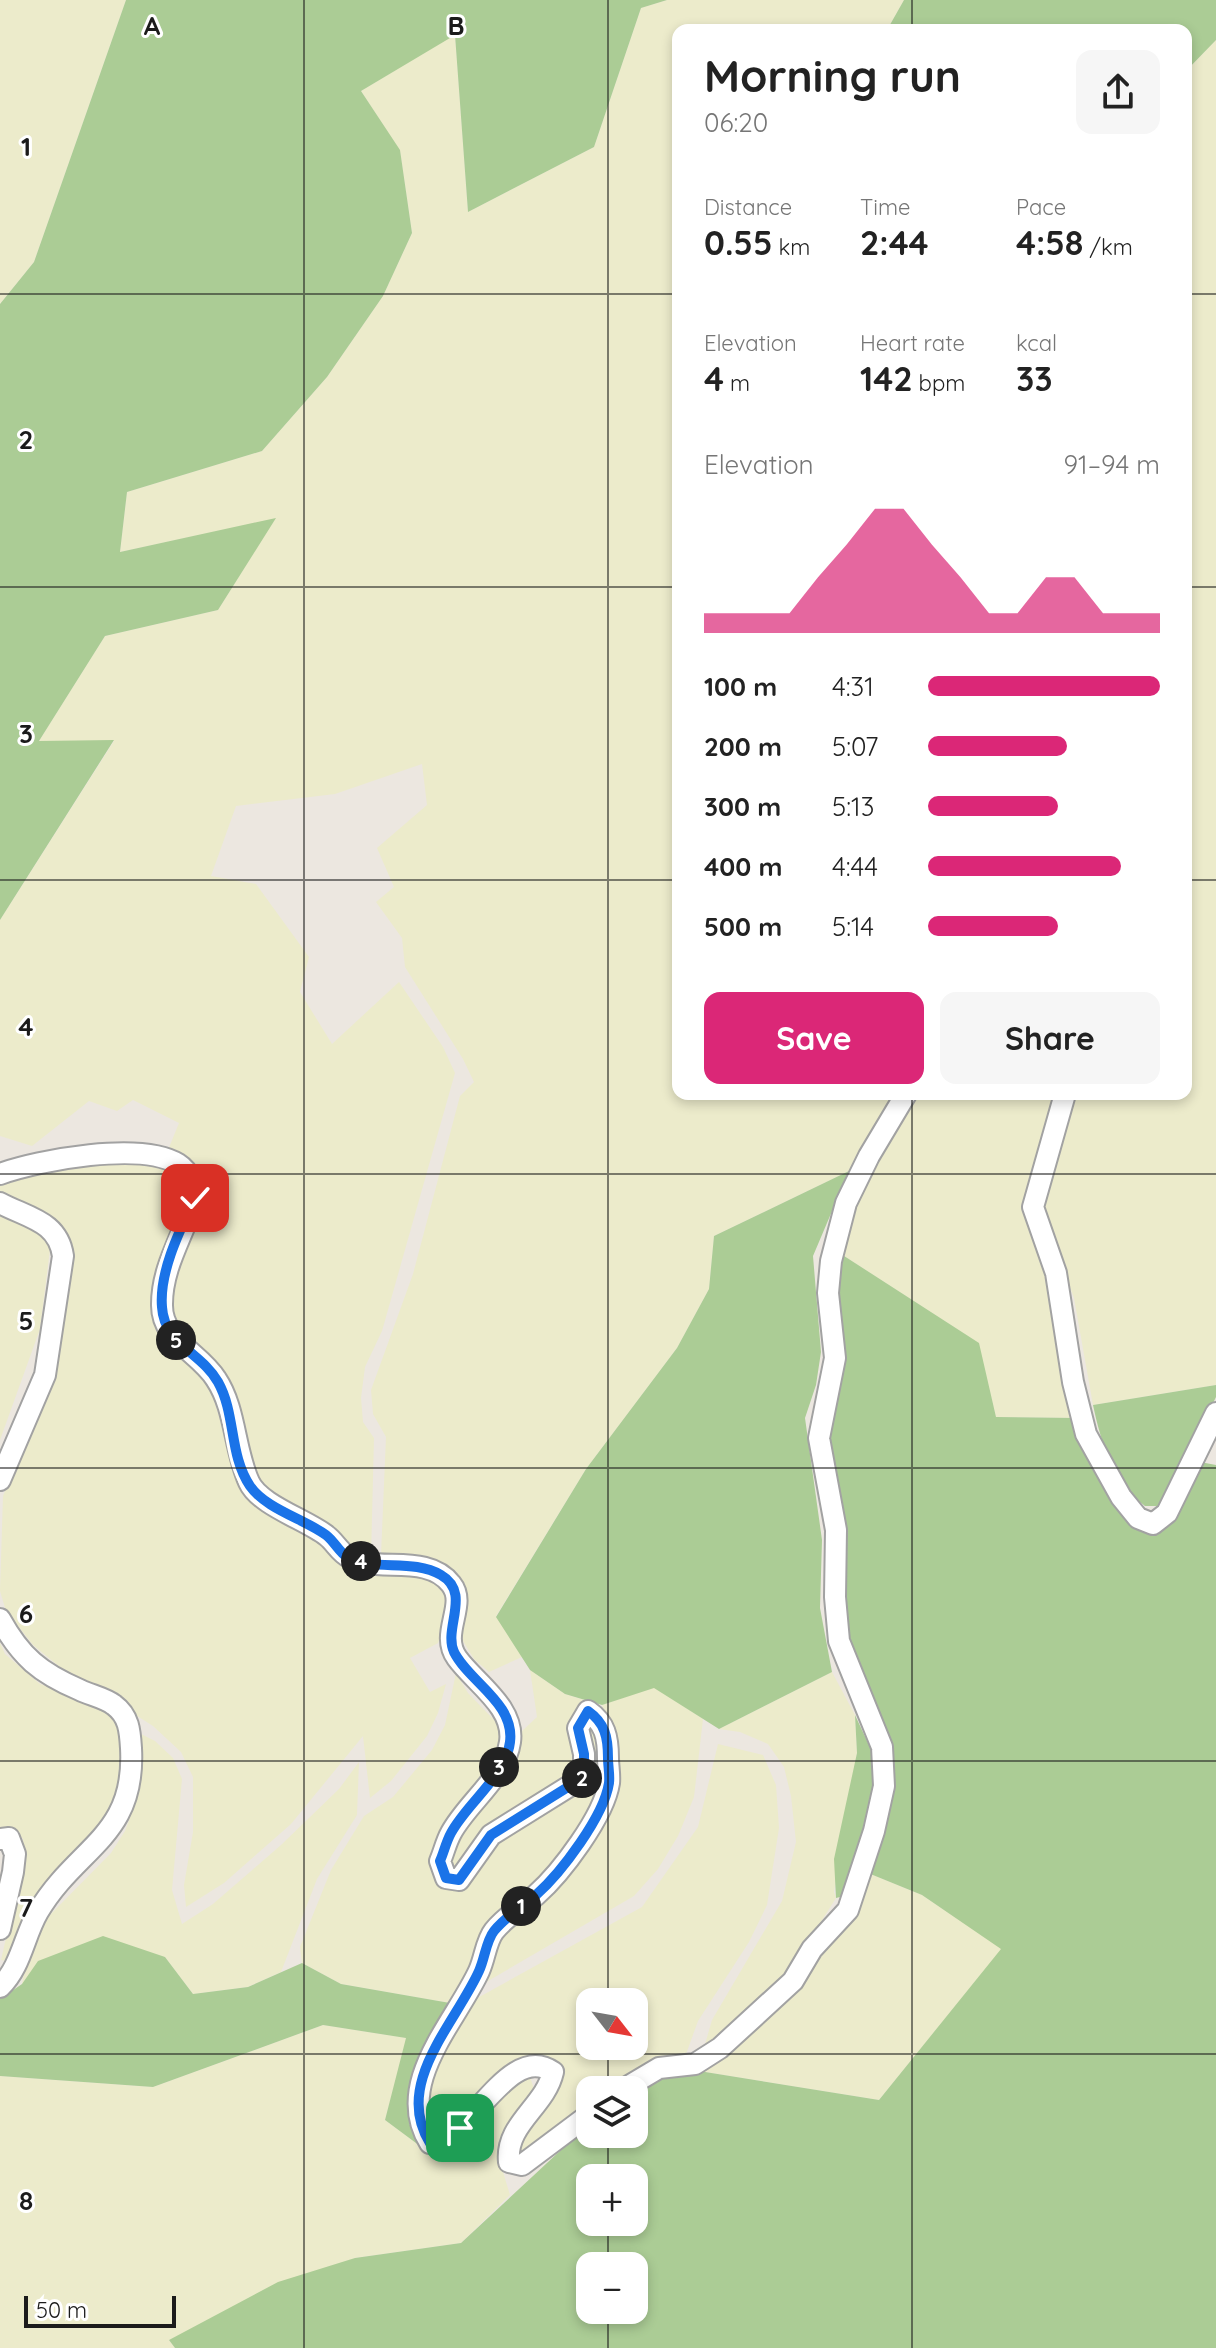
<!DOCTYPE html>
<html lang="en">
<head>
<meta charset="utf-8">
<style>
  :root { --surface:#fff; --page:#f6f6f6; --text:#222; --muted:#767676; --accent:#db2777 }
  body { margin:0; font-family:Quicksand,sans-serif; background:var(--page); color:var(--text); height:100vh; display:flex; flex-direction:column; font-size:30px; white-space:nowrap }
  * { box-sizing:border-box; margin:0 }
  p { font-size:26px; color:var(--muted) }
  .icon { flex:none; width:44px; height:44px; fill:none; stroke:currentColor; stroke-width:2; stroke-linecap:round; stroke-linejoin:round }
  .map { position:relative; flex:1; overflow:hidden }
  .drawer { position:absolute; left:672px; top:24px; width:520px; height:1076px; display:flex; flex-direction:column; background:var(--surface); border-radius:16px; box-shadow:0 4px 12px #0003 }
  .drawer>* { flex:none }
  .needle { width:52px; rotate:121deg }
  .buttons { position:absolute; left:576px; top:1988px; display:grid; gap:16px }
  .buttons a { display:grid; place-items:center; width:72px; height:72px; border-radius:16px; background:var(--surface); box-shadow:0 4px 12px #0003; font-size:40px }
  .scale { position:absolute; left:24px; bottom:20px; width:152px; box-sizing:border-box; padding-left:8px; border:4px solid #1b1b1b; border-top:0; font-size:22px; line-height:28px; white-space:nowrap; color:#1b1b1b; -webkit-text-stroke:6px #fff; paint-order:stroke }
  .pin { position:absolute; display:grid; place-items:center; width:68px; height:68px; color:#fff; margin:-34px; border-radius:16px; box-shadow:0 4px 12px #0006 }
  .km { position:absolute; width:40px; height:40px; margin:-20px; border-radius:50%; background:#222; color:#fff; font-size:22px; line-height:40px; text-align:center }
  .round { display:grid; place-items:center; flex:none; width:84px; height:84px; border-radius:16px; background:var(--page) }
  .head { display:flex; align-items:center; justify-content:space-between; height:136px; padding:0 32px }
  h1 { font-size:44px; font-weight:800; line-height:60px }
  .stats { display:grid; grid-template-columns:repeat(3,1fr); gap:12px; height:136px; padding:8px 32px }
  .stats div { display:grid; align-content:center }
  .stats b { font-size:34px; font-weight:800 }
  .stats small { font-size:22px; font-weight:400 }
  .stats p { font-size:22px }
  .chart { height:224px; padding:16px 32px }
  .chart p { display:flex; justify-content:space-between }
  .chart svg { width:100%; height:144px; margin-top:8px; fill:var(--accent); opacity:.7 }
  .button { display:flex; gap:16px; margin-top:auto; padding:16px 32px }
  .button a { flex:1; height:92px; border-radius:16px; background:var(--accent); color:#fff; font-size:32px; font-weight:800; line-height:92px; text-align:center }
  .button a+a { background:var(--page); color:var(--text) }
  ul { padding:0 32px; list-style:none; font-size:26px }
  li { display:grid; grid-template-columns:128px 96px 1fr; align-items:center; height:60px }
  li i { height:20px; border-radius:10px; background:var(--accent) }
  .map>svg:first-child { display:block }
</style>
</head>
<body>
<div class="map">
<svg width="1216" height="2348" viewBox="0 0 1216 2348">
  <rect width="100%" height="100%" fill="#ece7e0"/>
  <path fill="#ecebcb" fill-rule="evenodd" d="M0 0H126L34 262 0 304Z
    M667 0H904L887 30H678V1094H898L849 1171 714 1236 709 1289 677 1348 586 1469 496 1616 522 1657 489 1672 474 1659 463 1641 460 1622 465 1584 456 1571 440 1563 381 1555 386 1437 373 1414 371 1390 413 1274 460 1096 474 1082 463 1059 405 967 402 938 376 902 394 887 377 848 427 805 422 764 335 794 236 806 211 876 256 884 309 957 300 992 332 1044 399 982 443 1047 455 1073 382 1331 365 1367 361 1398 363 1422 374 1438 371 1557 354 1553 257 1483 234 1402 177 1327 170 1308 181 1252 201 1200 202 1176 189 1160 168 1150 179 1123 133 1100 117 1111 89 1101 32 1146 0 1136V920L114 741H39L105 636 218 610 275 519 120 552 127 492 262 451 327 377 383 296 412 233 400 151 361 91 455 34 468 212 594 147 641 8Z
    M1216 40V1385L1093 1405 1074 1298 1041 1209 1075 1094H1186V71Z
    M915 1094H1058L1026 1205 1049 1258 1076 1418 996 1417 978 1343 841 1254 865 1182Z
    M121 1161 160 1164 184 1175 189 1196 158 1326 169 1349 208 1381 244 1498 314 1533 343 1565 421 1573 444 1587 451 1605 438 1643 410 1658 430 1692 446 1684 438 1713 427 1736 391 1781 370 1798 363 1736 291 1824 224 1883 186 1907 184 1885 193 1832V1777L181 1752 153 1726 61 1668 33 1645 6 1611 0 1591 3 1496 52 1376 71 1256 0 1194V1186L31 1176Z
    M0 1209 51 1242 40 1329 0 1440Z
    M0 1643 5 1654 40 1684 107 1706 120 1734 124 1768 106 1821 11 1962 1 1960 24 1859 23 1839 13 1827H0Z
    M530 1670 565 1694 584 1700 568 1729 577 1757 573 1777 502 1816 454 1872 449 1859 470 1818 501 1780 522 1731 537 1717Z
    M832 1672 855 1715 857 1753 834 1892 836 1898 785 1979 703 2051 712 2020 782 1901 796 1842 791 1796 784 1767 768 1744 740 1732 719 1729Z
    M456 1673 468 1693 500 1726 502 1741 481 1780 439 1840 446 1885 490 1848 588 1781 587 1734 595 1726 605 1771 585 1826 470 1972 450 2003 341 1984 302 1963 300 1947 331 1870 364 1816 393 1797 432 1750 445 1725Z
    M654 1687 703 1719 694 1797 678 1836 658 1869 634 1896 476 1988 497 1931 590 1837 614 1736 602 1705Z
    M139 1733 155 1741 173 1758 182 1779 172 1890 182 1924 213 1904 281 1845 339 1789 359 1762 357 1815 317 1879 281 1972 248 1987 193 1994 165 1957 22 1984 26 1962 44 1921 111 1853 125 1831 133 1809Z
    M718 1744 763 1755 776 1785 779 1828 767 1905 749 1942 698 2021 685 2057 614 2090H590V2109L525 2157 513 2148 558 2074 552 2060 538 2055 469 2103 452 2125 434 2133 424 2112 429 2082 444 2049 472 2001 642 1907 698 1827ZM590 2002H634V2046H590Z
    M868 1873 922 1895 1002 1949 879 2100 699 2071 728 2050Z
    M323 2025 407 2038 385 2120 420 2146 448 2153 515 2082 530 2077 535 2092 507 2127 497 2152 510 2195 461 2243 355 2258 169 2340 175 2348H0V2076L153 2087Z"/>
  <path fill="#abcc95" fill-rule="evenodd" d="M126 0H667L641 8 594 147 468 212 455 35 361 91 400 150 412 233 383 296 327 377 262 451 127 492 120 552 276 518 218 610 105 636 39 741 114 740 0 920V304L34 262Z
    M904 0H1216V40L1186 71V30H887Z
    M849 1171 813 1256 821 1352 816 1385 805 1418 822 1540 820 1608 832 1672 719 1729 654 1688 602 1705 565 1694 530 1670 496 1617 586 1469 677 1348 709 1289 714 1236Z
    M841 1254 979 1343 996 1417 1076 1418 1136 1523 1173 1518 1187 1495 1200 1462 1216 1465V2348H175L169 2340 278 2282 355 2258 461 2243 590 2123V2134H634V2091L664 2074 699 2071 879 2100 1001 1949 922 1895 868 1873 892 1791 846 1637 826 1443 831 1289ZM590 2178H634V2222H590ZM590 2266H634V2310H590Z
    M1216 1385V1397L1168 1494 1158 1506H1145C1113 1481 1101 1443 1093 1405Z
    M855 1715 874 1756 877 1795 844 1896 836 1898 834 1859 857 1753Z
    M103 1936 165 1957 193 1994 248 1987 302 1963 341 1984 450 2003 409 2100V2123L420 2146 385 2120 406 2038 323 2025 153 2087 0 2076V1999L22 1984 38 1961Z"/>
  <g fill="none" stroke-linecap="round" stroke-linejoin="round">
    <g stroke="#a2a2a2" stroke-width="24">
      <path id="minor" d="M1065 1094 1033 1207 1056 1273 1073 1382 1086 1434 1121 1497 1138 1518 1153 1524 1167 1513 1216 1413
        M0 1174C39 1160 141 1141 178 1164 189 1171 197 1188 194 1200 184 1235 162 1266 162 1304 161 1340 199 1352 216 1379 236 1409 234 1449 249 1482 259 1505 307 1520 327 1536 335 1542 340 1553 349 1557 353 1559 361 1562 366 1563 393 1568 431 1558 451 1584 468 1605 439 1633 457 1658 475 1683 515 1707 510 1742 505 1777 467 1803 451 1833 446 1842 444 1852 440 1861L446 1878 459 1880 491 1835 584 1777V1754L578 1728 588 1711C605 1723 608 1737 608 1758 608 1766 610 1775 609 1783 604 1816 561 1873 536 1895 522 1907 506 1916 494 1931 486 1941 485 1958 479 1971 455 2023 393 2084 430 2143 469 2143 508 2041 553 2072 545 2107 505 2124 509 2162L522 2165 590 2114
        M0 1203C28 1218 58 1221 63 1256L45 1375 0 1480
        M0 1619C21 1657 40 1673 80 1690 90 1695 105 1698 114 1705 129 1716 130 1731 131 1748 136 1837 77 1846 38 1912 24 1936 21 1967 0 1987
        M0 1839 9 1838 15 1854 13 1872 0 1929
        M622 2090 659 2068 695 2064 720 2048 793 1981 812 1949 848 1910 874 1831 884 1786 882 1747 839 1641 835 1597 836 1530 819 1438 835 1358 828 1293 831 1261 846 1203 869 1156 906 1094"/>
    </g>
    <use href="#minor" stroke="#fff" stroke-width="20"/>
  </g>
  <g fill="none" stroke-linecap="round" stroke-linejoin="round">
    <g stroke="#fff" stroke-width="16">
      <path id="route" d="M195 1198C180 1230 159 1272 162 1307 164 1344 202 1353 218 1382 236 1414 229 1455 250 1486 266 1509 304 1519 326 1535 334 1541 339 1552 347 1557 374 1572 412 1558 441 1575 472 1593 443 1628 454 1652 469 1682 515 1703 510 1742 506 1776 467 1803 451 1833 446 1842 444 1852 440 1861L446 1878 459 1880 491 1835 584 1777V1754L578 1728 588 1711C605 1723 608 1737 608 1758 608 1766 610 1775 609 1783 604 1816 561 1873 536 1895 522 1907 506 1916 494 1931 486 1941 485 1958 479 1971 455 2024 393 2084 430 2143H442L460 2128"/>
    </g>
    <use href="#route" stroke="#1a73e8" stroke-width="10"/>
  </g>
  <path fill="none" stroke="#1b1b1b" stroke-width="2" stroke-opacity="0.55" d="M304 0V2348M608 0V2002M912 0V30M0 294H678M1186 294H1216M0 587H678M1186 587H1216M0 880H678M1186 880H1216M912 1094V2348M0 1174H1216M0 1468H1216M0 1761H1216M608 2046V2090M0 2054H1216M608 2134V2178M608 2222V2266M608 2310V2348"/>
  <g font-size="26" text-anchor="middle" font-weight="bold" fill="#1b1b1b" stroke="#fff" stroke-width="6" stroke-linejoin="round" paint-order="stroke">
    <text x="152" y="35">A</text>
    <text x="456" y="35">B</text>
    <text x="26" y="156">1</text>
    <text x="26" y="449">2</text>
    <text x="26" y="743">3</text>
    <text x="26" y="1036">4</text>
    <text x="26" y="1330">5</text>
    <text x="26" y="1623">6</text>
    <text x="26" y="1917">7</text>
    <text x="26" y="2210">8</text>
  </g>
</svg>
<div class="buttons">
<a><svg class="needle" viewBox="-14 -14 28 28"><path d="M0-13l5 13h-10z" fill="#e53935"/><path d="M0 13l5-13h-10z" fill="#767676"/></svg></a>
<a><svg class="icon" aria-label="layers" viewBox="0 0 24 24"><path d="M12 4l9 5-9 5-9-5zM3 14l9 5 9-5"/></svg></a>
<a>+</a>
<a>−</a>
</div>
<div class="scale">50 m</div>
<div class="pin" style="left:460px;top:2128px;background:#1e9e55"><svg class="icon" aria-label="arrive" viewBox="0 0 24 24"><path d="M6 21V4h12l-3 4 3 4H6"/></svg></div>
<div class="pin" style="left:195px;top:1198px;background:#d93025"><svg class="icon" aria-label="check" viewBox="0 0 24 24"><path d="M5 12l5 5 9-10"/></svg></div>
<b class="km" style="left:521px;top:1906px">1</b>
<b class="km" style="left:582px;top:1778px">2</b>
<b class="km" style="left:499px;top:1767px">3</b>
<b class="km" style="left:361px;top:1561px">4</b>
<b class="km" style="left:176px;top:1340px">5</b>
<section class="drawer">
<div class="head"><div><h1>Morning run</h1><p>06:20</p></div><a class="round"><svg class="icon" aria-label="share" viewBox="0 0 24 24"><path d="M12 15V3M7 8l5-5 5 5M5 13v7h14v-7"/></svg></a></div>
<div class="stats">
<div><p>Distance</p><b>0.55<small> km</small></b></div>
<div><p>Time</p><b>2:44</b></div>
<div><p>Pace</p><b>4:58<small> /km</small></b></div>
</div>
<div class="stats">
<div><p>Elevation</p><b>4<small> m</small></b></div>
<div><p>Heart rate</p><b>142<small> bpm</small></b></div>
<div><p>kcal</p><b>33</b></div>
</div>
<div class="chart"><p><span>Elevation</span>91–94 m</p>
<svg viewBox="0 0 160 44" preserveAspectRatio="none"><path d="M0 44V38L10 38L20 38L30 38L40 27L50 17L60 6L70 6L80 17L90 27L100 38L110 38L120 27L130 27L140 38L150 38L160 38V44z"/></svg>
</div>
<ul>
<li><b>100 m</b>4:31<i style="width:100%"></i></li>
<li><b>200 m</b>5:07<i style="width:60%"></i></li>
<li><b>300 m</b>5:13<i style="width:56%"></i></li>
<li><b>400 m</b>4:44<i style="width:83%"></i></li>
<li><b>500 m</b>5:14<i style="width:56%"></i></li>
</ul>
<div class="button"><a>Save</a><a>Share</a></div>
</section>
</div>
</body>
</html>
